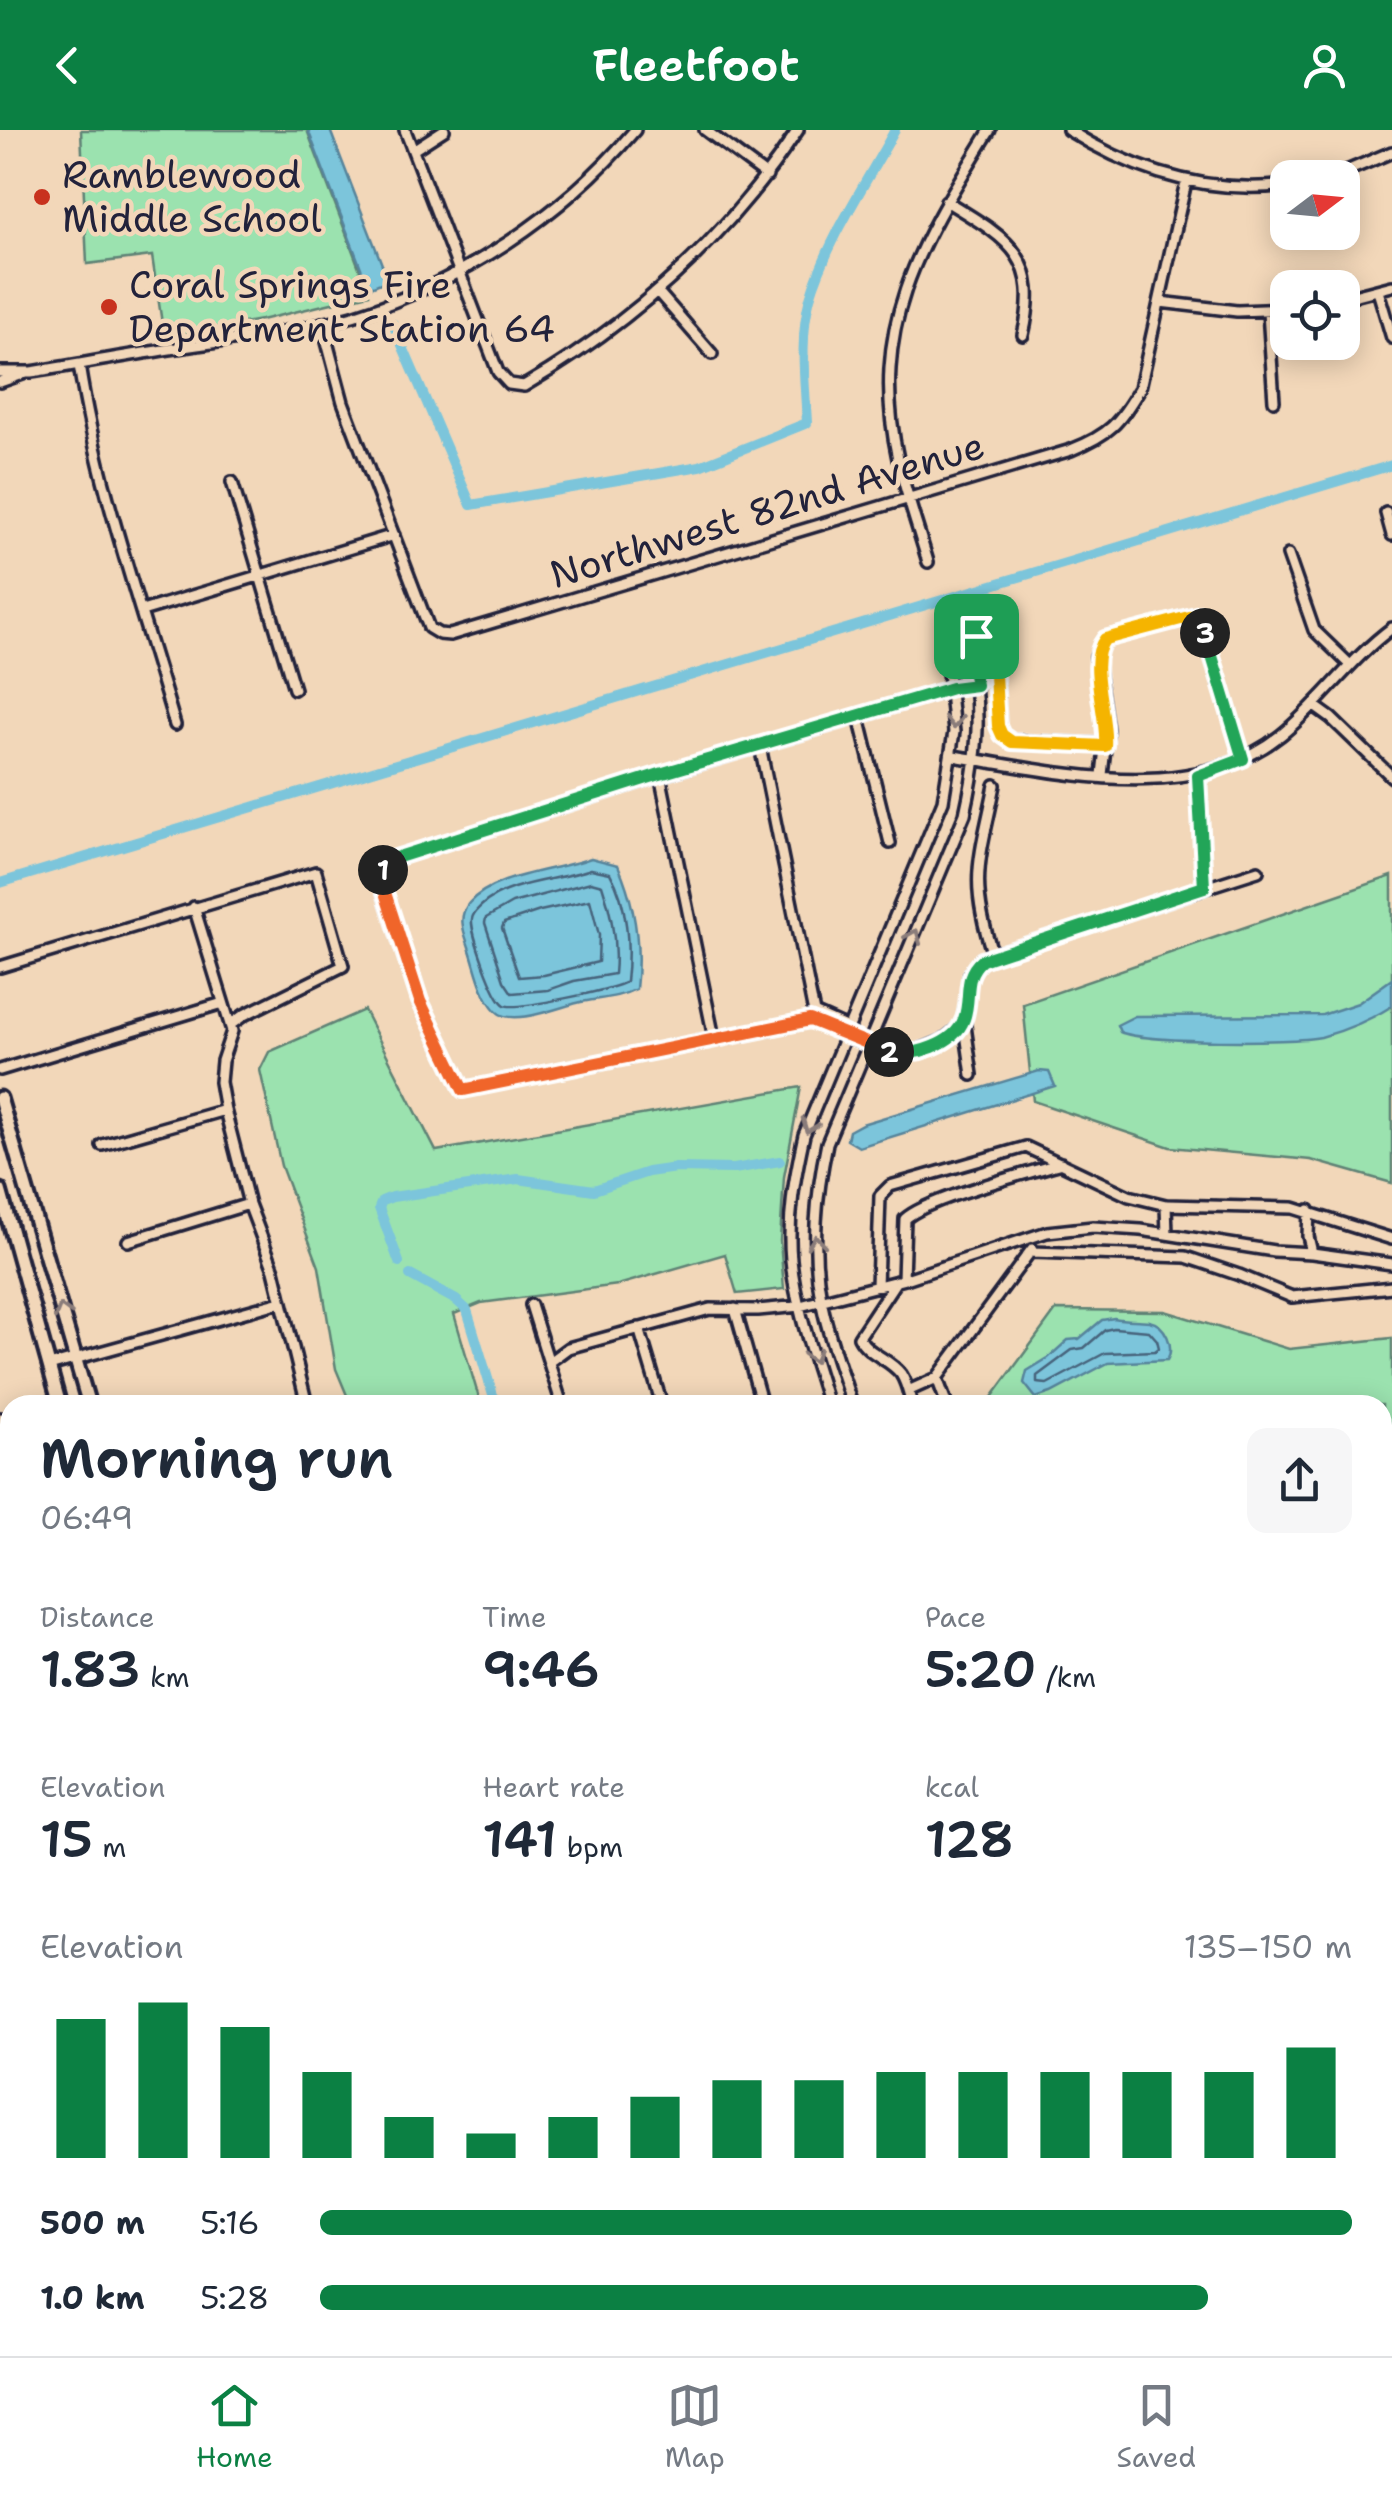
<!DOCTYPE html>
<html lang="en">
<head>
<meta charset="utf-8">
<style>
  :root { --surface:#fff; --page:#f6f6f7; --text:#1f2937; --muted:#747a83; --line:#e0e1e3; --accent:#0b8043 }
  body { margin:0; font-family:"Shantell Sans",sans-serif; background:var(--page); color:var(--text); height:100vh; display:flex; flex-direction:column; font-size:38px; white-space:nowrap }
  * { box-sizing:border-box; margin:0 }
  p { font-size:32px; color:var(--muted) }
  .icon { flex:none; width:55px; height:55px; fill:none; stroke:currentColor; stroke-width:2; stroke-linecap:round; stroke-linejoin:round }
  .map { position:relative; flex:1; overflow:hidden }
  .side { position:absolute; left:0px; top:1265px; width:1392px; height:962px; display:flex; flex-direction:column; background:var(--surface); border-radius:30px 30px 0 0; box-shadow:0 5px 25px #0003 }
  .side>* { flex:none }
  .needle { width:65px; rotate:74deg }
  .controls { position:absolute; left:1270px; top:30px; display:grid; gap:20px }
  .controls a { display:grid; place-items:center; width:90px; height:90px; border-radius:20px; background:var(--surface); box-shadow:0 5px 25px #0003; font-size:50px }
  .pin { position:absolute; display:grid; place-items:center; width:85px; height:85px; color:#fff; margin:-42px; border-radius:20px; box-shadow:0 5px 15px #0006 }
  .km { position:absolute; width:50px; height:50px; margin:-25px; border-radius:50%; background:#222; color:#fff; font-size:28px; line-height:50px; text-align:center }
  .round { display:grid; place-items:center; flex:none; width:105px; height:105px; border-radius:20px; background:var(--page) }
  .overview { display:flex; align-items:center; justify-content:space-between; height:170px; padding:0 40px }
  h1 { font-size:55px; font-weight:600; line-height:75px }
  .stats { display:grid; grid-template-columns:repeat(3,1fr); gap:15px; height:170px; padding:10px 40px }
  .stats div { display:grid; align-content:center }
  .stats b { font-size:50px; font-weight:600 }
  .stats small { font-size:28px; font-weight:400 }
  .stats p { font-size:28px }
  .chart { height:280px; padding:20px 40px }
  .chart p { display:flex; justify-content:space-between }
  .chart svg { width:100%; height:180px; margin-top:10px; stroke:var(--accent); stroke-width:6 }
  ul { padding:0 40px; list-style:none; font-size:32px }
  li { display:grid; grid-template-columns:160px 120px 1fr; align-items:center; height:75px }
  li i { height:25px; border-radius:12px; background:var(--accent) }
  header { display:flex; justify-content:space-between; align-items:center; height:130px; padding:0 40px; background:var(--accent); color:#fff; font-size:45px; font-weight:600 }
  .dock { display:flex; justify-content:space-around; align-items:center; height:140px; border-top:2px solid var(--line); background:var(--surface); font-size:28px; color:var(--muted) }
  .dock a { display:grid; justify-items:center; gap:5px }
  .dock .current { color:var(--accent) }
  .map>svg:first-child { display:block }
</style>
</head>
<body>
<header><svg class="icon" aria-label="back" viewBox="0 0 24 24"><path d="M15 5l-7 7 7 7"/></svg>Fleetfoot<svg class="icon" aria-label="person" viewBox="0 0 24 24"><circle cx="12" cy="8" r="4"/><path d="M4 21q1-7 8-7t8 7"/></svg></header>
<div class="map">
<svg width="1392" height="2226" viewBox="0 0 1392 2226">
  <rect width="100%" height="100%" fill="#f2d7b9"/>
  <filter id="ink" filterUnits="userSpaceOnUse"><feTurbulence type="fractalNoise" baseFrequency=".01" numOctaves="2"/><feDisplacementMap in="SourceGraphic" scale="20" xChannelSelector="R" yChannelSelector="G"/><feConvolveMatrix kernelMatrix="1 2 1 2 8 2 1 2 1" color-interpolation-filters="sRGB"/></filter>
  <g filter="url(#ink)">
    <path fill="#9be2af" stroke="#5e8275" stroke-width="2.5" d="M81 0H307L369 164 261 190 164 207 152 126 87 134Z
      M1392 746V1053L1311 1030 1170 1017 1033 971 1023 874Z
      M364 880 436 1021 801 957 784 1047 780 1111 784 1159 737 1164 725 1124 618 1155 481 1173 454 1184 481 1275H351L336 1239 319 1137 281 1036 260 940 269 922Z
      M1056 1180 1165 1181 1289 1219 1392 1208V1397H1383L1382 1275H992L990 1270Z
      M1392 1579V1689L1383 1687 1382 1583Z
      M1392 2134V2226H957L1010 2218H1382L1383 2136Z"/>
    <path fill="#7bc5db" stroke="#57849b" stroke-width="2.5" d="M308 0H330L388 150 371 157 366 151Z
      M591 728 618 735C635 774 641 817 636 859 616 869 598 868 577 873 557 878 511 897 496 881 480 864 476 837 469 817 464 802 457 787 469 773 494 744 556 741 591 728Z
      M1392 849V876C1370 890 1347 900 1321 907 1292 913 1145 913 1120 902L1117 895 1135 886 1322 885 1358 873Z
      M1039 941 1049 942 1055 956 859 1017 847 1010 849 1001 862 994Z
      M1114 1188C1126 1191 1137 1189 1149 1191 1166 1194 1175 1217 1167 1230L1108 1233 1051 1263 1036 1268 1024 1253 1027 1241 1048 1228 1068 1210 1079 1209 1102 1190Z"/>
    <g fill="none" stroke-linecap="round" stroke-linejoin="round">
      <path stroke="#46637b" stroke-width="2.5" d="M591 739 610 743C628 774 630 817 626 852 616 859 513 881 505 875 494 869 470 801 472 789 473 783 477 780 481 776 508 751 557 751 591 739Z
        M591 752 602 755C612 784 617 814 614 844L574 851 548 860 512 863 504 851 485 793 486 788 512 773Z
        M590 770 599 805 598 832 544 845 519 847 502 798 504 793 540 781Z
        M1114 1198 1149 1201 1157 1210 1159 1218 1155 1221 1105 1223 1047 1254 1037 1253V1246L1072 1220 1084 1218 1105 1200Z"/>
      <path stroke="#7bc5db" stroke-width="10" d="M393 194 471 375 700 336 807 293C805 253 799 207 810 168 826 113 867 51 895 0
        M0 753 1392 335
        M399 1132 379 1078 382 1071 392 1067 518 1049 594 1060 648 1042 676 1038 734 1039 780 1031
        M410 1145 456 1170 467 1180 496 1275
        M0 1577 10 1574
        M1382 1869 1392 1872"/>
      <g stroke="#22223b" stroke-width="16">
        <path id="minor" d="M405 0 498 242 509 254 524 256C635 191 727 108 798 0
          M705 0 767 46
          M1068 0C1135 42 1208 65 1288 55
          M413 20 444 0
          M1330 48 1392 22
          M946 71C1008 109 1042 126 1023 205
          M1378 161 1392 208
          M658 162 712 224
          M1342 169 1392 156
          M1160 172 1237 181 1288 179
          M1268 182 1274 271
          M322 193 343 272 429 498 439 504 450 505 1071 320C1109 305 1120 293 1140 258L1186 52
          M79 235C98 358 141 476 175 595
          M0 242H31C71 236 111 228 151 222 218 211 287 205 353 186 462 152 561 87 635 0
          M0 252 23 244
          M232 352 294 559
          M1386 383 1392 405
          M1288 425 1314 500 1349 534
          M928 432C918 398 906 364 898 329 868 193 922 111 990 0
          M142 481 394 405
          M968 514 974 507 989 503 993 511 999 597 1002 605 1012 611 1105 615
          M976 555 952 558 660 645 386 731 379 747 420 871 463 960 811 890 874 918 896 924 913 923 942 911 961 896 965 885 970 844 982 829 1258 741
          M1313 575 1331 588 1392 647
          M859 587 890 713
          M760 616 814 883 811 890
          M953 626C1059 642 1190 677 1281 605 1321 573 1350 529 1392 498
          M660 645 714 908
          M1102 645 1107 600 1096 527 1105 509 1199 484 1243 629
          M1198 645 1204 757
          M194 777 232 901 222 931 220 952 225 980 249 1074 274 1140 307 1275
          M993 825C968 749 980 730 995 655
          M0 837 316 742 343 836 244 885 230 895
          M814 883 850 899
          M964 889 972 945
          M0 940 223 873
          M102 1015 225 980
          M1166 1075 1167 1104
          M1309 1080 1308 1106 1312 1123
          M128 1111 249 1074
          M1031 1122 1186 1127 1239 1145 1292 1167 1392 1157
          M903 1149 905 1089C928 1068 1026 1044 1061 1033
          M896 1151 859 1207C868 1225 889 1228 901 1244 907 1253 909 1265 912 1275
          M877 1156 880 1066 890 1056 1026 1017 1129 1066 1166 1075 1293 1078 1392 1109
          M531 1175 562 1275
          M735 1179 762 1275
          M639 1198 662 1275
          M549 1232 568 1218 710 1179 758 1180 800 1176 909 1148 1047 1102 1093 1097 1141 1100 1274 1121 1312 1123 1392 1134
          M49 1236 281 1172
          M937 1248 947 1275
          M908 1261 937 1248 1032 1119
          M828 1275C814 1228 796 1179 791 1130 787 1087 795 1046 804 1005L943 671 954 602 946 522 952 512 961 510 968 514C982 577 979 622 965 684L827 1013C816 1066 811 1116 821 1169 827 1205 842 1241 852 1275
          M0 1288 10 1324
          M0 1385 10 1382
          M1382 1452 1392 1451
          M0 1492 10 1489
          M1382 1536 1392 1530
          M1382 1701 1392 1703
          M1382 1725 1392 1727
          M0 1742 10 1739
          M1382 1812 1392 1814
          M1382 1981 1392 2016
          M486 2218 488 2226
          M593 2218 595 2226
          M701 2218 703 2226
          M858 2218 860 2226"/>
      </g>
      <g stroke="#22223b" stroke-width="19">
        <path id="major" d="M0 968 89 1275
          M0 1060 60 1275
          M1382 2112 1392 2109
          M1382 2129 1392 2126
          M330 2218 333 2226
          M358 2218 360 2226
          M785 2226 844 2218
          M893 2226 949 2218"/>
      </g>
      <use href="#minor" stroke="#f2d7b9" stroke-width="9"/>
      <use href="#major" stroke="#f2d7b9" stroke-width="11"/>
    </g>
    <defs><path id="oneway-chevron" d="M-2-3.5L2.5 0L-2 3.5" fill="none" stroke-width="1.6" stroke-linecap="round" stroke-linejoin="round" transform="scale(2.5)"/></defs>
    <g stroke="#8a7c7a">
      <use href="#oneway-chevron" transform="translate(954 592) rotate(89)"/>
      <use href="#oneway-chevron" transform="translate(914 806) rotate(-67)"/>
      <use href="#oneway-chevron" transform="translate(809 996) rotate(111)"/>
      <use href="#oneway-chevron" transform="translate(816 1112) rotate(-95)"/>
      <use href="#oneway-chevron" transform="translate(62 1181) rotate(-106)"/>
      <use href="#oneway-chevron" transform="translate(813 1226) rotate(74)"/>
    </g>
  </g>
  <g fill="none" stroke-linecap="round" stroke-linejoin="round" filter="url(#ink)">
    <g stroke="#fff" stroke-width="20">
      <path id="split-1" d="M383 740 386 731 660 644 952 558 976 555 968 514 976 506"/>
    </g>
    <g stroke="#fff" stroke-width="20">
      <path id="split-2" d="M383 740 380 747 420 871 463 960 810 890 889 922"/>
    </g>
    <g stroke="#fff" stroke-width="20">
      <path id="split-3" d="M889 922C913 928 955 914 964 889 972 867 962 847 982 830L1204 757 1198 646 1243 629 1205 503"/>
    </g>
    <g stroke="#fff" stroke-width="20">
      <path id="split-4" d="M976 506 989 503 993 511 998 596 1002 605 1012 612 1105 616C1108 585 1086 532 1105 509L1200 484 1205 503"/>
    </g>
    <use href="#split-1" stroke="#22a559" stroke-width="12"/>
    <use href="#split-2" stroke="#f0652b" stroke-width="12"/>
    <use href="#split-3" stroke="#22a559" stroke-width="12"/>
    <use href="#split-4" stroke="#f5b400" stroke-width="12"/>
  </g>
  <g fill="#c8321e" stroke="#f2d7b9" stroke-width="4">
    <circle cx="42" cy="67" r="10"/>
    <circle cx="109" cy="177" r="10"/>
  </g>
  <g text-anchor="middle" stroke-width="9" stroke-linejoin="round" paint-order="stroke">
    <g font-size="38" fill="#22223b" stroke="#f2d7b9" text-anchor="start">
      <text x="62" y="58">Ramblewood<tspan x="62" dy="44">Middle School</tspan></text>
      <text x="129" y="168">Coral Springs Fire<tspan x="129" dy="44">Department Station 64</tspan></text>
    </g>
    <g font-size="38" fill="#22223b" stroke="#f2d7b9">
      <text transform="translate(767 380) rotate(-17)" y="13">Northwest 82nd Avenue</text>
    </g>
  </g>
</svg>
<div class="controls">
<a><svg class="needle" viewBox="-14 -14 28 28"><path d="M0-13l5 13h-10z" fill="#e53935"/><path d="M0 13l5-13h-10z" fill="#747a83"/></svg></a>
<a><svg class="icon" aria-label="locate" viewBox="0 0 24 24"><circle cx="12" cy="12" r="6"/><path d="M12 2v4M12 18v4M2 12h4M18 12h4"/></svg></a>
</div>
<div class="pin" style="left:976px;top:506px;background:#1e9e55"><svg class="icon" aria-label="arrive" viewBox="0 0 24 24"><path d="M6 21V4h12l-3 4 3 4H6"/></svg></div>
<b class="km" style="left:383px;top:740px">1</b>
<b class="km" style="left:889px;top:922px">2</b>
<b class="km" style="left:1205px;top:503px">3</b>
<section class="side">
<div class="overview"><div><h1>Morning run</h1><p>06:49</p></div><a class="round"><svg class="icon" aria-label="share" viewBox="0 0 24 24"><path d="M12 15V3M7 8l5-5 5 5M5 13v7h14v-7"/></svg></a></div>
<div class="stats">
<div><p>Distance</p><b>1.83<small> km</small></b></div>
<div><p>Time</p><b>9:46</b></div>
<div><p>Pace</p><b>5:20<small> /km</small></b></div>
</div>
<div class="stats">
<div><p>Elevation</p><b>15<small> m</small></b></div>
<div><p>Heart rate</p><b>141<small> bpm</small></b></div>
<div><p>kcal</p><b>128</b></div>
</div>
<div class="chart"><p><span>Elevation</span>135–150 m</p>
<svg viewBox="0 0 160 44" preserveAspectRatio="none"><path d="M5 44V10M15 44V6M25 44V12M35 44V23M45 44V34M55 44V38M65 44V34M75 44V29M85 44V25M95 44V25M105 44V23M115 44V23M125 44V23M135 44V23M145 44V23M155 44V17"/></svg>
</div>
<ul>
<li><b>500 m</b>5:16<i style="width:100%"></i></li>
<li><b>1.0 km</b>5:28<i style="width:86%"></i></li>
</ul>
</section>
</div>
<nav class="dock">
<a class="current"><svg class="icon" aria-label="home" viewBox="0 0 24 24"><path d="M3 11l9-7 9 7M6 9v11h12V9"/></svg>Home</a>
<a><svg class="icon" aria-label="map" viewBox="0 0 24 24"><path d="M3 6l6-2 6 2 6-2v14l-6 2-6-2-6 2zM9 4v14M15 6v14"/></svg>Map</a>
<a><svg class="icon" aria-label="saved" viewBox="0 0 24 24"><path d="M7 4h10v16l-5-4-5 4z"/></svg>Saved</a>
</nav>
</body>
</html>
